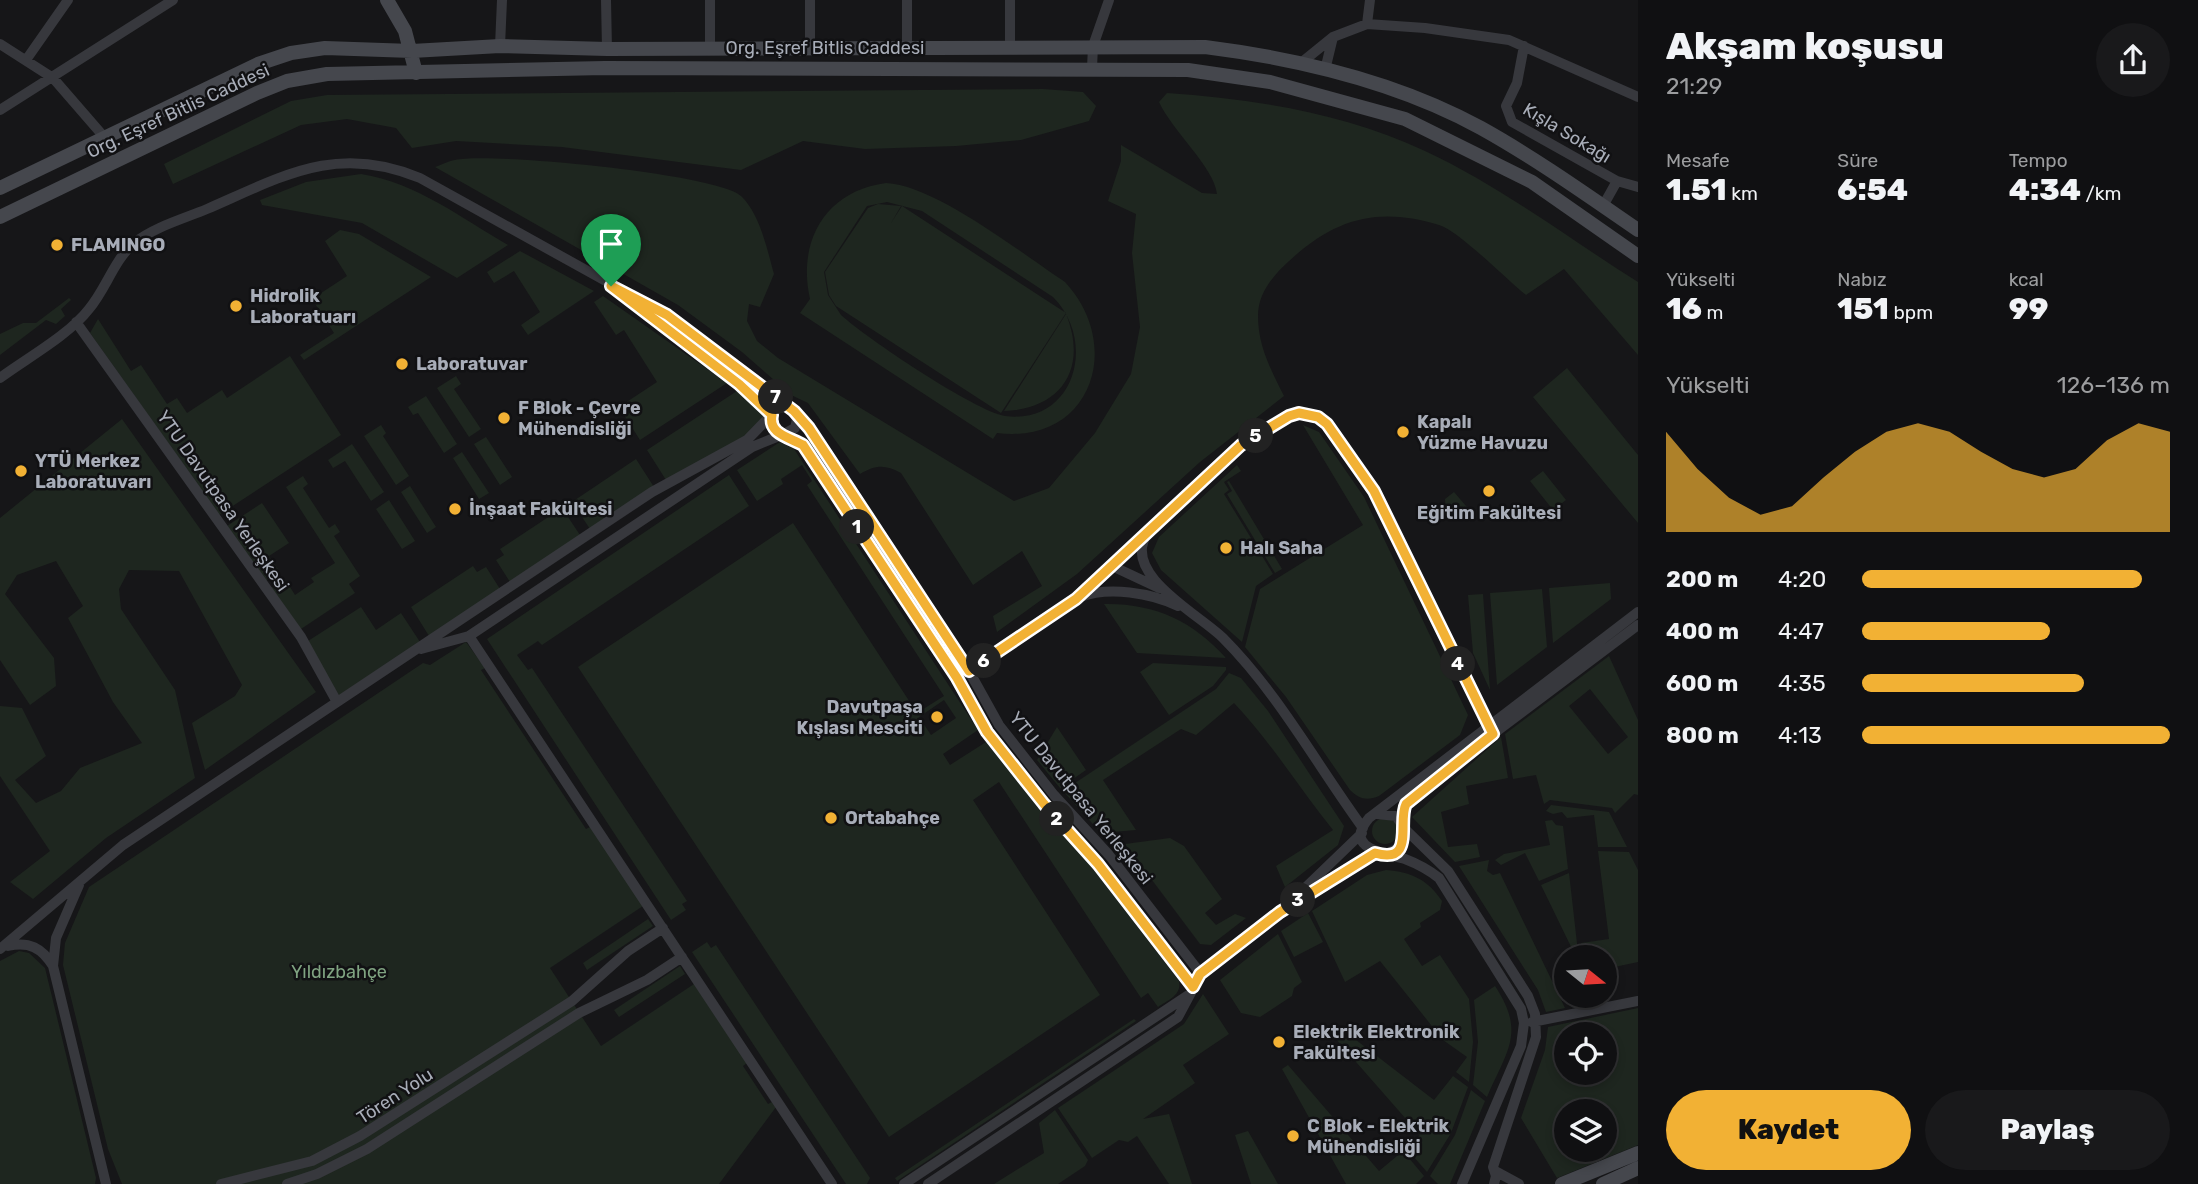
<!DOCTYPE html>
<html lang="tr">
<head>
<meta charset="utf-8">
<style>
  :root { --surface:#101012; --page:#19191b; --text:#f1f3f6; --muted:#9c9d9f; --line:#303032; --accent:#f2b134 }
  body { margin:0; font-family:Rubik,sans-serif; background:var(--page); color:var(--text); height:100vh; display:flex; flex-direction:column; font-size:26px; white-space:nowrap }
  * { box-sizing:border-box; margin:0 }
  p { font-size:23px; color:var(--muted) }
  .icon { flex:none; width:38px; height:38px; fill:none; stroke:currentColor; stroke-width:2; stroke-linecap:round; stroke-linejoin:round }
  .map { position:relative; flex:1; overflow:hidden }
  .drawer { display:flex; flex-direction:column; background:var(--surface); width:560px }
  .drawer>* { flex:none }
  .needle { width:46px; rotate:108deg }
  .tools { position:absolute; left:1554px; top:945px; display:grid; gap:14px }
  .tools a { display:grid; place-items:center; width:63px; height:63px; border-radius:50%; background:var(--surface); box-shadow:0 4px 10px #0003,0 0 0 2px var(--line); font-size:35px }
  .pin { position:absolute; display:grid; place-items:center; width:60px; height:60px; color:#fff; margin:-72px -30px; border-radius:50% 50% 50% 0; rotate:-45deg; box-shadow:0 0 7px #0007 }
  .pin .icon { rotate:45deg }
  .km { position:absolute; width:35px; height:35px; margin:-18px; border-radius:50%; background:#222; color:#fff; font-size:19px; line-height:35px; text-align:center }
  .round { display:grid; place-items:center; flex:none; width:74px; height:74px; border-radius:37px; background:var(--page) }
  .headline { display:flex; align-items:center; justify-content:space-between; height:119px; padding:0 28px }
  h1 { font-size:38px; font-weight:800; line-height:52px }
  .figures { display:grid; grid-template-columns:repeat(3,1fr); gap:10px; height:119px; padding:7px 28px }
  .figures div { display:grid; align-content:center }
  .figures b { font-size:30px; font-weight:800 }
  .figures small { font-size:19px; font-weight:400 }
  .figures p { font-size:19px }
  .chart { height:196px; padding:14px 28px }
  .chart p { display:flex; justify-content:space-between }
  .chart svg { width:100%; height:126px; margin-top:7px; fill:var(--accent); opacity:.7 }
  .cta { display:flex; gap:14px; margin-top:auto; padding:14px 28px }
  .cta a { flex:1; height:80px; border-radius:42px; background:var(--accent); color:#111; font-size:28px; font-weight:800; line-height:80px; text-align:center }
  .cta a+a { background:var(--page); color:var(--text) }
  ul { padding:0 28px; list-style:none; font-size:23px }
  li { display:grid; grid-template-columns:112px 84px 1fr; align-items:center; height:52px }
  li i { height:18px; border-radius:9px; background:var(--accent) }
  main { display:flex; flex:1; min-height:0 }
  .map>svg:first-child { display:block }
</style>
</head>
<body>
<main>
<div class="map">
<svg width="1638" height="1184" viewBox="0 0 1638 1184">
  <rect width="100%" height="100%" fill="#161618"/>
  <path fill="#1e261f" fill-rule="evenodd" d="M1043 89 1083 92 1096 106 1089 121 1021 140 956 146 865 149 803 141 741 170 562 147 456 141 412 148 396 128 347 119 301 125 173 184 164 164 291 101 327 95Z
    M1167 93C1255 99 1344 113 1425 151 1500 186 1568 238 1638 282V355L1564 269 1526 295C1506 279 1459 231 1439 225 1377 206 1334 219 1288 262 1273 276 1258 293 1258 316 1258 346 1271 370 1284 396L1200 462 1077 574 997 632 993 616 1042 586 1022 551 973 585 901 473C885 464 875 465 860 474L808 403 791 395 742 352 678 305 435 167C441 165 448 161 455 160 491 152 718 174 741 196 760 214 767 249 774 274L760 307 749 304 747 321 757 341 778 358 1014 501 1049 488 1095 433 1131 374 1140 327 1132 253 1136 214 1108 201 1121 161V145L1202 193 1217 194C1214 167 1173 132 1159 102Z
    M361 174C417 183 461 218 508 245L457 278 362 223 262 205 260 200 306 182Z
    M886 183C935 185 1021 253 1065 282 1125 347 1090 445 997 433L993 439 800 313 810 299C797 242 825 191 886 183ZM887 202 922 211 1053 297C1098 342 1074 425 1005 416 975 411 866 338 841 315L828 295 824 272 867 206Z
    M878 204 901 206 891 223 902 206 1066 313 1001 413 836 306 829 295 825 272 868 208Z
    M340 230 359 234 431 277 304 360 300 355 334 333 312 299 347 276 325 241Z
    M520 251 594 291 528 335 521 325 540 312 514 271 494 283 487 272Z
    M603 296 727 383 640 440 619 407 657 382 624 330 616 335 594 302Z
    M69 298 71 300 61 309 65 316 56 324 46 320 0 355V334L23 323H36Z
    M1066 314C1088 368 1062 409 1004 411Z
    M98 319 131 371 141 365 167 404 177 398 187 413 222 390 227 398 290 356 341 435 219 515 90 333Z
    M1567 368 1638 455V523L1533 397Z
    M456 376 461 384 454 389 481 429 469 437 437 388Z
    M737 391 765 416 745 437 666 480 647 450Z
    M426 396 457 444 444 453 418 413 413 415 408 407Z
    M122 419 316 692 205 770 192 723 235 696 242 685 179 571 129 570 119 589 121 609 175 690 195 778 106 838 33 899 10 882 50 851 0 776V706L22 708 46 756 15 780 36 803 61 791 80 768 142 743 113 702 68 618 83 606 56 561 17 575 5 594 54 658 56 686 30 705 0 660V518Z
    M381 425 386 433 383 436 409 476 396 485 364 436Z
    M1303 425 1319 432 1364 497 1468 715 1460 735 1379 796C1367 801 1359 799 1350 790L1286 697 1245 647 1260 589 1363 525Z
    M486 437 512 477 500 485 474 444Z
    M780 442 794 449 978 730 943 754 950 765 986 742 1039 809 1093 869 1179 981C1182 995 1168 1000 1158 1007L1148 993 1141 998 999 782 973 800 1100 995 889 1137 578 667 793 523 917 713 944 696 807 485 812 481 802 465 781 479 783 484 757 501 737 470ZM944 700 956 718 931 735 919 717Z
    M352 444 384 492 371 501 345 461 333 468 328 460Z
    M462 452 489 493 479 499 453 458Z
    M636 459 654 487 590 529 572 502Z
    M1237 465 1241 471 1224 482 1229 490 1224 494 1273 574 1256 586 1242 642 1161 570 1152 553 1159 537Z
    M1543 471 1566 500 1553 510 1530 481Z
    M729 475 749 506 542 645 538 641 517 655 528 670 532 668 687 901 682 904 686 910 671 920 487 639Z
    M303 476 308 484 303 488 329 528 335 524 340 532 334 536 360 576 349 584 355 593 301 629 271 588 285 579 295 595 314 582 311 578 335 563 286 487Z
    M1229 481 1282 569 1275 573 1227 494 1232 491 1227 482Z
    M410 486 436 527 427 533 401 492Z
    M1454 492 1472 513 1463 520 1447 521 1445 499Z
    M389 500 415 541 402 549 376 509Z
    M262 503 289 543 269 556 280 572 266 581 227 526Z
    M562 508 580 535 510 582 496 560 504 555 500 549Z
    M473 566 477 572 486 567 500 589 429 636 411 607Z
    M1610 583 1611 599 1553 643 1549 588Z
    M1542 589 1547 647 1497 685 1490 593Z
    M1483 594 1490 690 1473 653 1468 595Z
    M1104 604C1154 603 1193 621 1226 658L1137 653Z
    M361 607 376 630 401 613 420 642 339 696 308 641Z
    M466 642 485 668 481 670 586 829 592 826 643 906 550 968 601 1046 694 984 747 1063 743 1066 768 1104 772 1102 776 1107 719 1184H122L108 1149 63 965 65 943 89 887 423 663 430 665Z
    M1609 656 1638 720V795L1634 794 1615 813 1612 808 1550 800 1544 804 1536 775 1513 779 1505 734ZM1590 689 1628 737 1608 754 1569 706Z
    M1153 663 1226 667V670L1213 686 1169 715 1140 672Z
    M1229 673 1241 678 1268 711 1344 826 1338 845 1285 887 1276 866 1333 830C1299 788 1271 742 1234 703L1196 735 1181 729 1103 780 1136 830 1101 833 1063 791 1216 689Z
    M1057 727 1086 770 1060 788 1037 760Z
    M1501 737 1508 778 1466 786 1469 804 1441 812 1448 847 1477 844 1480 857 1455 862 1412 817Z
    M1551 805 1609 812 1627 847H1598L1594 815 1567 818 1562 812 1553 814 1546 811Z
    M1372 831a13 13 0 1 1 26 0a13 13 0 1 1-26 0Z
    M1552 820 1556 825 1563 826 1568 869 1539 881 1525 853 1501 865 1495 860 1504 854 1550 845 1545 821Z
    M1170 838 1184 846 1222 899 1205 913 1216 925 1235 914 1246 918 1211 945 1200 944 1125 844Z
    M1598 851 1629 852 1638 870V962L1605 969V957H1585L1581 943 1609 939Z
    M1489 860 1487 871 1493 875 1500 873 1565 1008 1546 1012 1538 990 1459 866Z
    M1386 870C1412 872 1428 880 1442 901L1440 910 1420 923 1421 927 1404 939 1422 966 1440 955 1469 999 1473 1042 1469 1082 1456 1072 1467 1057 1443 1040 1380 961 1345 982 1312 911 1367 875Z
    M1569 873 1578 952 1580 957H1576L1541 885Z
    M1308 913 1323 942 1294 957 1281 931Z
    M648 919 653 926 587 970 583 963Z
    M1278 934 1302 982 1294 988 1292 996 1260 1017 1241 1013 1220 980Z
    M707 942 711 948 716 945 870 1178 867 1184H846L692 952Z
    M19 951 29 953 45 968 96 1178 95 1184H0V961Z
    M680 966 685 974 619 1017 614 1010Z
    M1495 986C1526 1033 1507 1050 1487 1097L1473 1085 1478 1042 1474 1000Z
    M1203 994 1229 1034 1183 1065 1195 1083 1143 1119 1169 1114 1192 1184H1169L1137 1136 1128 1142 1119 1140 1092 1158 1058 1108 1184 1024Z
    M1638 1008V1145L1557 1178 1521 1118 1545 1050 1548 1027ZM1566 1034H1605V1073H1566ZM1566 1111H1605V1150H1566Z
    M1134 1019 1136 1021 897 1181 895 1178Z
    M1334 1023 1434 1100 1453 1076 1468 1087 1451 1133 1427 1172 1406 1148 1420 1135 1328 1030Z
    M1288 1065 1379 1171 1403 1151 1424 1176 1416 1184H1346L1282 1069Z
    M1471 1090 1485 1101 1450 1184H1438L1430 1176 1455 1135Z
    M1055 1110 1088 1160 1085 1166 1058 1184H994L1044 1153 1039 1123Z
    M1248 1131 1278 1184H1251L1235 1135Z"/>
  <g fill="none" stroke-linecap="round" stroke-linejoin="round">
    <path stroke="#37383d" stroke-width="10" d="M606 0 607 49
      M710 0V48
      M810 0V48
      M907 0V47
      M1367 24 1370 0
      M0 44 53 78 105 138
      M500 46 502 0
      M1524 46 1517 83 1506 106 1512 122 1617 181 1638 187
      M1010 47V0
      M26 60 68 0
      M1301 63 1333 37 1367 24 1425 28 1509 40 1638 97
      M1092 68 1093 46 1109 0
      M1325 70 1333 37
      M0 110 173 0
      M1603 206 1617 181
      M76 322 301 637 337 702
      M0 378C27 358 69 335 89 309 106 289 114 260 134 243 154 227 183 219 207 209 283 176 337 143 420 178L667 315 794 411 809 428 969 671 999 725 1054 795 1109 855 1201 974
      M1146 536C1123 575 1200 615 1223 638 1278 693 1317 765 1363 828
      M1112 566 1159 588
      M1080 597C1109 586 1151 593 1178 606
      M469 636 832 1184
      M421 649 469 636 752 447 784 434 803 445 957 678 987 732 1044 804 1098 865 1193 987
      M966 673 1076 599 1241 445 1289 416 1309 414 1327 424 1374 491 1493 734
      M1377 814 1396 816 1404 828 1400 847 1385 855
      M1401 822 1406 804 1473 749 1638 625
      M1404 828 1448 871 1528 996 1535 1014 1536 1037 1493 1167 1496 1176 1494 1184
      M79 885 56 938 53 966 106 1184
      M1298 900 1375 853
      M8 946C29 941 42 948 53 966
      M0 949 123 845 652 492 747 440 778 408 786 407 794 411 797 419 795 428 784 434C774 433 769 425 772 415L739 384 627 299
      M1532 1022 1638 1001
      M1495 1171 1519 1184
      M221 1184 312 1161 360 1136 572 1001 628 951 663 928
      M287 1184 317 1174 367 1149 579 1013 647 980 682 957
      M904 1184 1190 994
      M928 1184 1178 1017 1201 974 1280 912 1362 833
      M1462 1184 1521 1046 1524 1023 1521 1009 1439 878C1429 870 1418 864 1405 859 1387 853 1342 850 1369 818L1638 612"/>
    <path stroke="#45474d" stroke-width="14" d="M387 0 405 31 416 73
      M0 188 258 64 291 53 325 48 412 51 500 46 607 49 1205 47C1300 59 1397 82 1481 128 1535 158 1587 195 1638 230
      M0 217 257 93 287 81 327 74 605 68 1188 70 1270 82 1405 119 1532 182 1638 256
      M1562 1184 1638 1153
      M1603 1184 1638 1168"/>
  </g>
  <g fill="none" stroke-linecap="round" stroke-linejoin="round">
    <g stroke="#fff" stroke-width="14">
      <path id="route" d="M611 286 667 315 794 411 809 428 969 671 1076 599 1241 445 1289 416 1299 413 1318 417 1327 424 1374 491 1493 734 1406 804C1397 821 1416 865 1375 853L1280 912 1200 974 1193 987 1098 864 1044 804 987 732 957 678 803 445C789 437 768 434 772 415L739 384Z"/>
    </g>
    <use href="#route" stroke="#f2b134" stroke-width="9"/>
  </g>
  <g fill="#f2b134" stroke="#111113" stroke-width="2.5">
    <circle cx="57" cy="245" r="7"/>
    <circle cx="236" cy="306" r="7"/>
    <circle cx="402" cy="364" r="7"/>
    <circle cx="504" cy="418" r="7"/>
    <circle cx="1403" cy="432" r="7"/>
    <circle cx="21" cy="471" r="7"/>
    <circle cx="1489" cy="491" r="7"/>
    <circle cx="455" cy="509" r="7"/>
    <circle cx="1226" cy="548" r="7"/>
    <circle cx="937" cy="717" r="7"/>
    <circle cx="831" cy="818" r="7"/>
    <circle cx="1279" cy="1042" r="7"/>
    <circle cx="1293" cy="1136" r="7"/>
  </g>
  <g text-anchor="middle" stroke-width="5" stroke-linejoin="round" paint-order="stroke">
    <g font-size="18" fill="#a8adb8" stroke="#111113">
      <text x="825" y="54">Org. Eşref Bitlis Caddesi</text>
      <text transform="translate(178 111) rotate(-25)" y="6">Org. Eşref Bitlis Caddesi</text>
      <text transform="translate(1567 133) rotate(31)" y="6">Kışla Sokağı</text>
      <text transform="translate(223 501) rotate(55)" y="6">YTU Davutpasa Yerleşkesi</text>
      <text transform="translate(1081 798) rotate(51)" y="6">YTU Davutpasa Yerleşkesi</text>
      <text transform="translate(395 1096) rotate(-33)" y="6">Tören Yolu</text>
    </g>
    <g font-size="18" font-weight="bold" fill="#a8adb8" stroke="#111113" text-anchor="start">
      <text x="71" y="251">FLAMINGO</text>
      <text x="250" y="302">Hidrolik<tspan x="250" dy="21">Laboratuarı</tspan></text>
      <text x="416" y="370">Laboratuvar</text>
      <text x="518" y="414">F Blok - Çevre<tspan x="518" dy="21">Mühendisliği</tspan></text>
      <text x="1417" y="428">Kapalı<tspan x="1417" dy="21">Yüzme Havuzu</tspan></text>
      <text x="35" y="467">YTÜ Merkez<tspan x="35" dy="21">Laboratuvarı</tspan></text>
      <text x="469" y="515">İnşaat Fakültesi</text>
      <text x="1489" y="519" text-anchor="middle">Eğitim Fakültesi</text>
      <text x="1240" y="554">Halı Saha</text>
      <text x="923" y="713" text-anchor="end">Davutpaşa<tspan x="923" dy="21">Kışlası Mesciti</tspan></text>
      <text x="845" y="824">Ortabahçe</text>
      <text x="1293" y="1038">Elektrik Elektronik<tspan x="1293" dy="21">Fakültesi</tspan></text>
      <text x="1307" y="1132">C Blok - Elektrik<tspan x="1307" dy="21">Mühendisliği</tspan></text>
    </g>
    <g font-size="18" fill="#7fa381" stroke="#111113">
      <text x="339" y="978">Yıldızbahçe</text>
    </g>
  </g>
</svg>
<div class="tools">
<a><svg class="needle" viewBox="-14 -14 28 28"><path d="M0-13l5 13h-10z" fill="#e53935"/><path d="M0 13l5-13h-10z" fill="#9c9d9f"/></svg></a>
<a><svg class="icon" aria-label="locate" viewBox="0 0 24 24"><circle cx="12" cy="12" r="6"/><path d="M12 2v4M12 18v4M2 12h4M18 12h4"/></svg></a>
<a><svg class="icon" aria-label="layers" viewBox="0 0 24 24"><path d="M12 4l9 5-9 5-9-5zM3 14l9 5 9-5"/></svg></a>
</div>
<div class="pin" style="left:611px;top:286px;background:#1e9e55"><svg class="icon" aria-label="arrive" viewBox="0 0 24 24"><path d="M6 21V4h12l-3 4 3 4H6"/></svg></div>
<b class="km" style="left:857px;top:527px">1</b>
<b class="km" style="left:1057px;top:819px">2</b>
<b class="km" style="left:1298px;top:900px">3</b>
<b class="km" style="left:1458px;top:664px">4</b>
<b class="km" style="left:1256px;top:436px">5</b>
<b class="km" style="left:984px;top:661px">6</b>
<b class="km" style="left:776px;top:397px">7</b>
</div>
<section class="drawer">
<div class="headline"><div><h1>Akşam koşusu</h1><p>21:29</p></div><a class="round"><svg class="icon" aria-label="share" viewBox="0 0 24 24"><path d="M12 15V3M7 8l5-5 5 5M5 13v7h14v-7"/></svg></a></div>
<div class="figures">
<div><p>Mesafe</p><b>1.51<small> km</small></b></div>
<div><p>Süre</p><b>6:54</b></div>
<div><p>Tempo</p><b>4:34<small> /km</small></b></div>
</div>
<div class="figures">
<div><p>Yükselti</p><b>16<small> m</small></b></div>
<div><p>Nabız</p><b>151<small> bpm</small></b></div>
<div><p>kcal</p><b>99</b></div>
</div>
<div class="chart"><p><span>Yükselti</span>126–136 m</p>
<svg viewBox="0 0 160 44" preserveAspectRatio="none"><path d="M0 44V9L10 22L20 32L30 38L40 35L50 25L60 16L70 9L80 6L90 9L100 16L110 22L120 25L130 22L140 12L150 6L160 9V44z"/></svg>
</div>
<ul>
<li><b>200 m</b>4:20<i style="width:91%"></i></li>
<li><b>400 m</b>4:47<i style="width:61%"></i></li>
<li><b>600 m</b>4:35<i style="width:72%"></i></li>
<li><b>800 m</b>4:13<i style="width:100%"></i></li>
</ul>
<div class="cta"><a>Kaydet</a><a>Paylaş</a></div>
</section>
</main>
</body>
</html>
